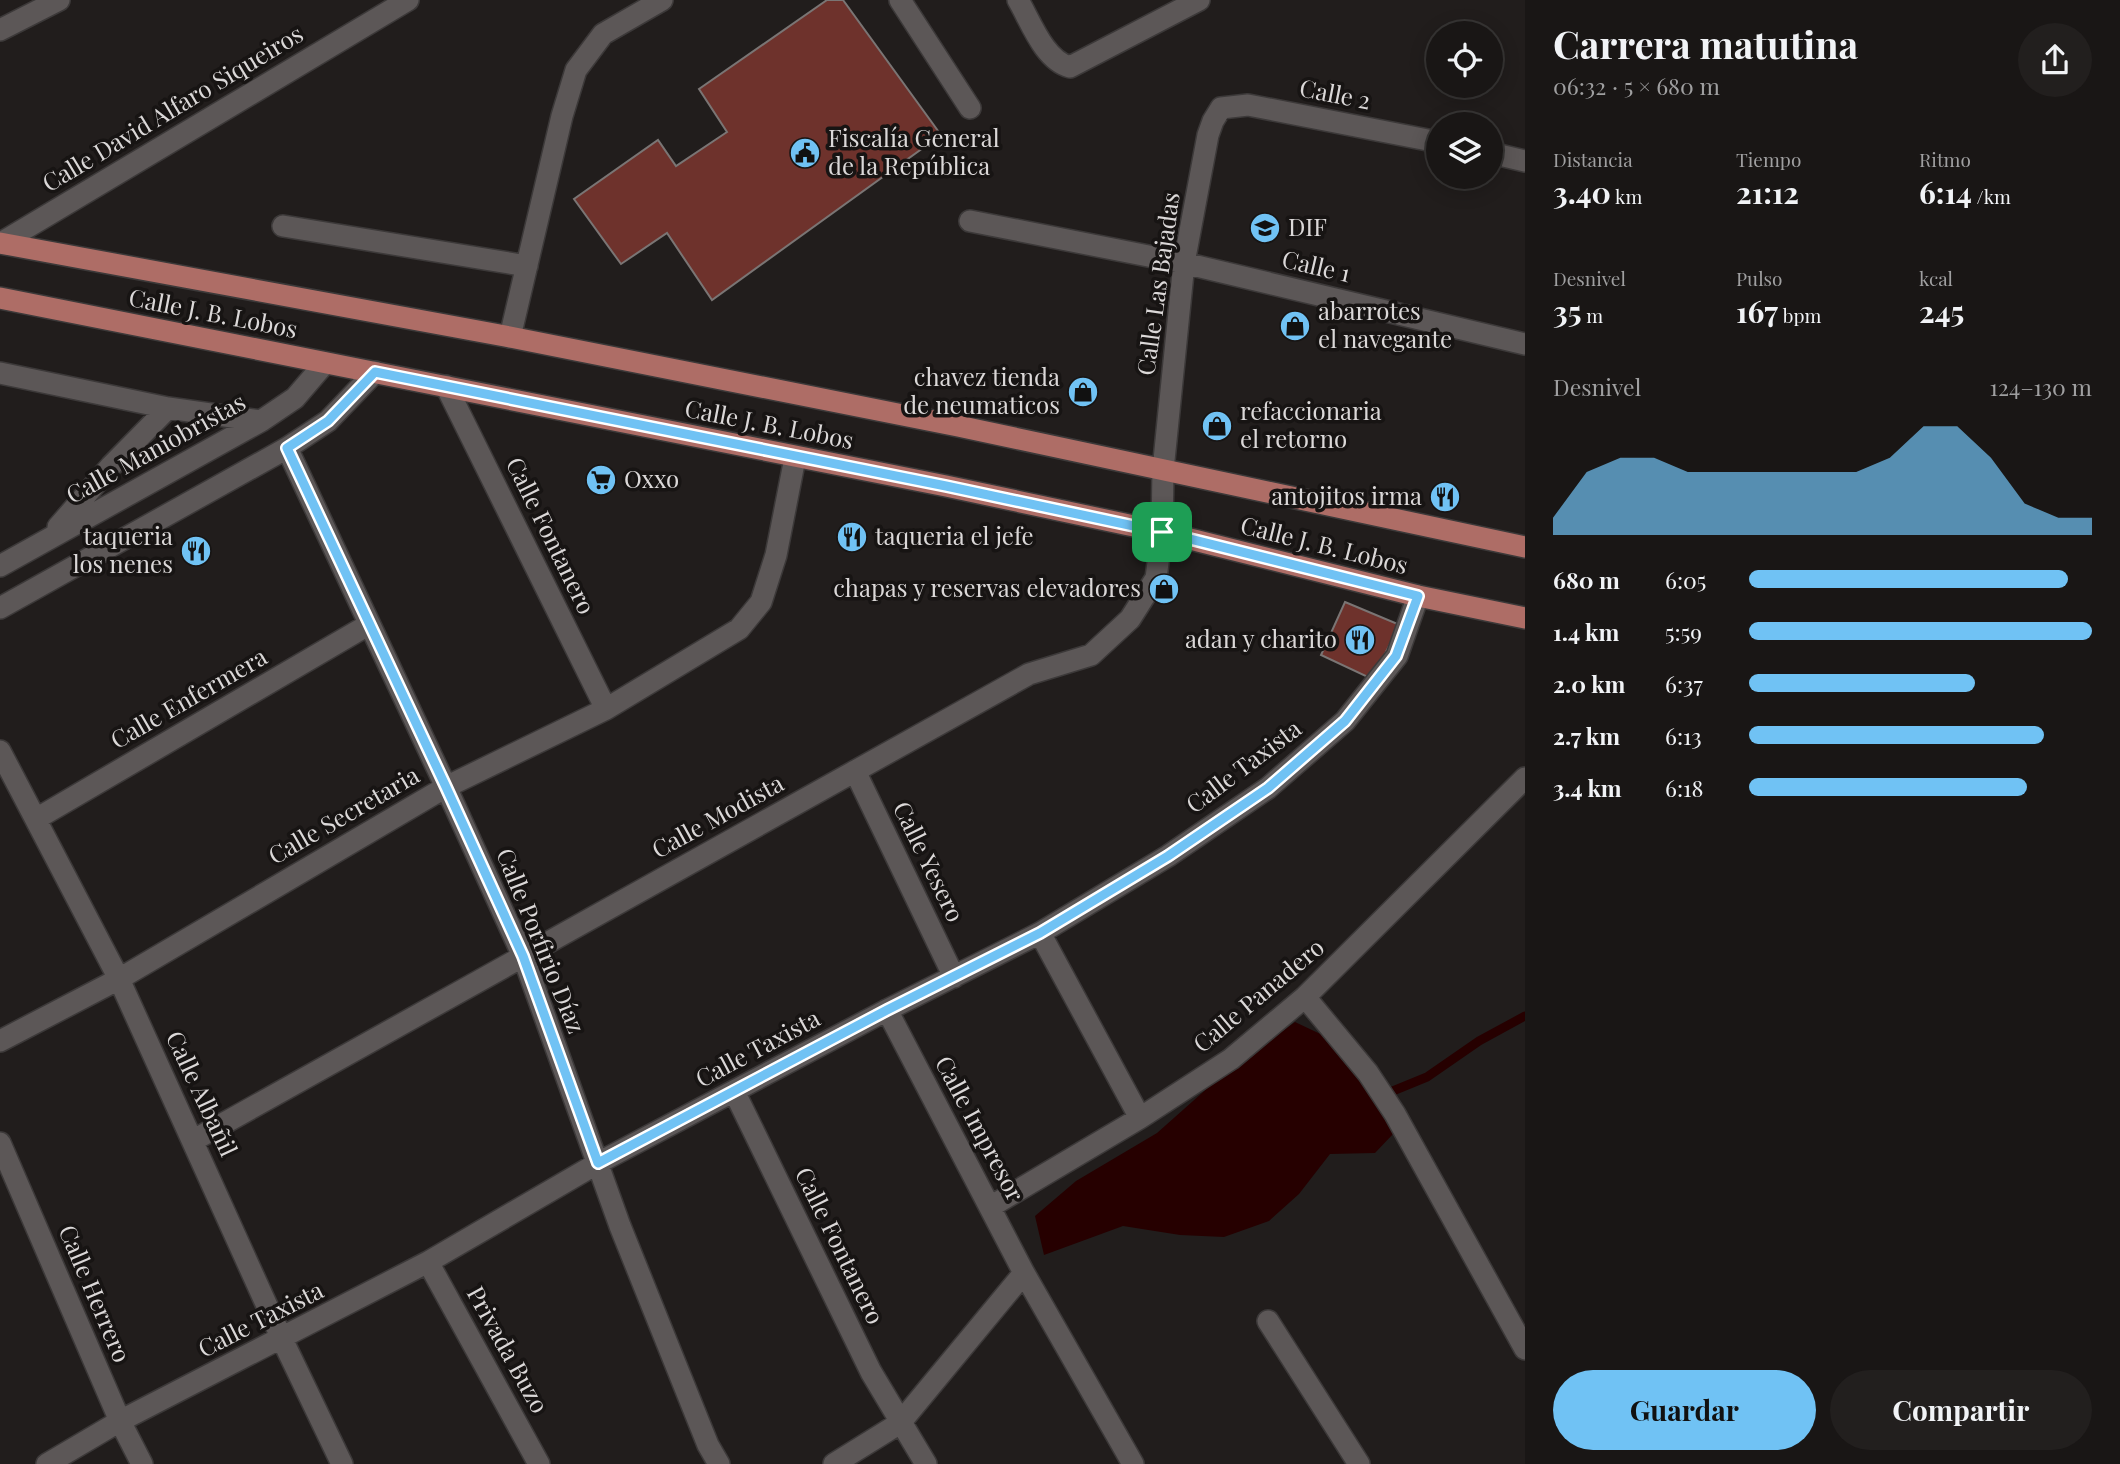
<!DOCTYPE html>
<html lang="es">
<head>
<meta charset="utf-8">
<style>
  :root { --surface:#191615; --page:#221f1e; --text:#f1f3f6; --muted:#9f9fa0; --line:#373534; --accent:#70c2f4 }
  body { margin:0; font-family:"Playfair Display",serif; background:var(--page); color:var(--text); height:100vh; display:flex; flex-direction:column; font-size:26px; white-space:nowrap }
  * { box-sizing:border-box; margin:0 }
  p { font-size:23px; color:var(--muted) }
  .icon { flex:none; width:38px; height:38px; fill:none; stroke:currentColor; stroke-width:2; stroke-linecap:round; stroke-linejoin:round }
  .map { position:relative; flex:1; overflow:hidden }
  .drawer { display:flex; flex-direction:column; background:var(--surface); width:595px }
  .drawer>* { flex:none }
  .fabs { position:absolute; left:1426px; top:21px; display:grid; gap:14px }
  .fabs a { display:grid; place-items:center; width:77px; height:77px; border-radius:50%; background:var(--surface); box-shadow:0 4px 18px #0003,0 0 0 2px var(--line); font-size:35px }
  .pin { position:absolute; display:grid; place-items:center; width:60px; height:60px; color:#fff; margin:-30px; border-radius:14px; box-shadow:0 4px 10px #0006 }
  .round { display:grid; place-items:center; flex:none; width:74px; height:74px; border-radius:37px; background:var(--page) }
  .summary { display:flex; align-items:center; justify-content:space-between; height:119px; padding:0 28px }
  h1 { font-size:38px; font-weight:700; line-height:52px }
  .figures { display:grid; grid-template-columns:repeat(3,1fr); gap:10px; height:119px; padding:7px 28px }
  .figures div { display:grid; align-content:center }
  .figures b { font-size:30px; font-weight:700 }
  .figures small { font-size:19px; font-weight:400 }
  .figures p { font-size:19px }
  .chart { height:196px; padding:14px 28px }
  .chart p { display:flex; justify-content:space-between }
  .chart svg { width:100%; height:126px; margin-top:7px; fill:var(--accent); opacity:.7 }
  .primary-button { display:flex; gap:14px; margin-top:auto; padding:14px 28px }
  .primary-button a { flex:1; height:80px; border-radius:42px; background:var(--accent); color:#111; font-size:28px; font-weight:700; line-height:80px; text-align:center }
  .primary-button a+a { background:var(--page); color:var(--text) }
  ul { padding:0 28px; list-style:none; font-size:23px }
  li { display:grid; grid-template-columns:112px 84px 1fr; align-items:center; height:52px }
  li i { height:18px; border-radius:9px; background:var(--accent) }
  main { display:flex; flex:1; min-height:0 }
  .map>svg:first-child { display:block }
</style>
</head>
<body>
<main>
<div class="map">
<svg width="1525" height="1464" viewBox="0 0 1525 1464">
  <rect width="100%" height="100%" fill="#211d1c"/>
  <path fill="#260000" d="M1295 1022 1331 1039 1364 1072 1394 1133 1375 1153 1330 1154 1299 1194 1269 1221 1224 1237 1180 1235 1123 1226 1044 1255 1035 1216 1076 1181 1157 1133 1220 1077Z"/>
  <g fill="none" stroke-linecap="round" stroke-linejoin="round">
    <path stroke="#260000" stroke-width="9" d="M1383 1095 1427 1077 1479 1041 1525 1016"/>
  </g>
  <path fill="#6e322c" stroke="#7a7574" stroke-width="2" d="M827 0H843L941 135 712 300 667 233 621 264 574 199 658 140 676 166 727 132 699 89Z
    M1345 602 1400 625 1372 679 1321 655Z"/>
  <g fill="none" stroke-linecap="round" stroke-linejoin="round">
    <g stroke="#3c3939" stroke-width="24">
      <path id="minor" d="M900 0 970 108
        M1018 0C1031 22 1044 60 1070 67L1199 0
        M0 30 59 0
        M1491 153 1525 161
        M970 221 1184 263 1525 344
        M283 226 527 266
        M1 243 408 0
        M510 337 562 116 576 70 603 34 662 0
        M0 373 168 408 261 421
        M446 386 606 709
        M287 448 446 787 523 956 620 1226 708 1445 719 1464
        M58 527 111 466 168 408
        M0 566 261 421 295 398 325 363
        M0 608 287 448 328 421 375 372
        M0 751 119 979 282 1339 342 1464
        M855 771 954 977
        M36 819 368 625
        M1040 933 1140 1118
        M1305 997 1368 1073 1395 1114 1525 1349
        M887 1010 1024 1273 1133 1464
        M0 1041 119 979 446 787 606 709 739 629 761 602 776 555 795 458
        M734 1091 871 1372 926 1464
        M194 1140 1029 674 1091 655 1130 619 1156 578 1162 532 1163 470 1184 263 1208 135 1213 121 1221 108 1248 105 1438 142
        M0 1143 120 1421 142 1464
        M990 1207 1140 1118 1231 1059 1305 997 1525 778
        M428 1262 539 1464
        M1268 1321 1359 1464
        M47 1464 120 1421 428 1262 598 1163 887 1010 1040 933 1168 856 1268 788 1345 721 1397 656 1418 596
        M834 1464 900 1423 1024 1273"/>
    </g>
    <g stroke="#3c3939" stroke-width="24">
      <path id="major" d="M0 243 510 337 958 426 1525 547
        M0 298 946 486 1162 532 1418 596 1525 618"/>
    </g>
    <use href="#minor" stroke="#5c5757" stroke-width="21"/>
    <use href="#major" stroke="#ae6d66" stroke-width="21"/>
  </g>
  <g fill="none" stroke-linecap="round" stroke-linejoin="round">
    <g stroke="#fff" stroke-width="14">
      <path id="route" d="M375 372 946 486 1162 532 1418 596 1396 656 1345 721 1268 788 1168 856 1040 933 887 1010 598 1163 523 956 446 787 287 448 328 421Z"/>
    </g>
    <use href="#route" stroke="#70c2f4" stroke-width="9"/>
  </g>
  <defs>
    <g id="civic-disc" transform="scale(1.575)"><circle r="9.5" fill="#70c2f4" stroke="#171413"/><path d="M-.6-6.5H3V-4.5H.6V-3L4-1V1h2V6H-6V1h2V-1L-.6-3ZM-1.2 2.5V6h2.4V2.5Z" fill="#111"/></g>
    <g id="school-disc" transform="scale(1.575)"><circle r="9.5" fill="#70c2f4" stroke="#171413"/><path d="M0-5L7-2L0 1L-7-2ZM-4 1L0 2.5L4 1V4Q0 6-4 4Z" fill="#111"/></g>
    <g id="shop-disc" transform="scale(1.575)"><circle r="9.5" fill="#70c2f4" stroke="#171413"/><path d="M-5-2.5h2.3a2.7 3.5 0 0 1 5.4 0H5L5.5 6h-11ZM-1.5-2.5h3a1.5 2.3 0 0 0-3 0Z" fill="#111"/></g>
    <g id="supermarket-disc" transform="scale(1.575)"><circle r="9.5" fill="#70c2f4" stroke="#171413"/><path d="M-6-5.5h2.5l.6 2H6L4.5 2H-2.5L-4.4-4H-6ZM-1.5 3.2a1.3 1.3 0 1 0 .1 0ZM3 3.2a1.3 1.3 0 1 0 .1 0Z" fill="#111"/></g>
    <g id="restaurant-disc" transform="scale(1.575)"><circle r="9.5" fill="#70c2f4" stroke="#171413"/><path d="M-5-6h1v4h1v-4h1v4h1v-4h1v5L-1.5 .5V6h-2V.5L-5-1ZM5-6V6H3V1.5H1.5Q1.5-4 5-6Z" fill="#111"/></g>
  </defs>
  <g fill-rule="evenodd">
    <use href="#civic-disc" x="805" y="153"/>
    <use href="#school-disc" x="1265" y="228"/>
    <use href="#shop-disc" x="1295" y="326"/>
    <use href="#shop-disc" x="1083" y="392"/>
    <use href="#shop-disc" x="1217" y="426"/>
    <use href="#supermarket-disc" x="601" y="480"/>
    <use href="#restaurant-disc" x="1445" y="497"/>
    <use href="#restaurant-disc" x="852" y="537"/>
    <use href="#restaurant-disc" x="196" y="551"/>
    <use href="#shop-disc" x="1164" y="589"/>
    <use href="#restaurant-disc" x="1360" y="640"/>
  </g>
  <g text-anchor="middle" stroke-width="7" stroke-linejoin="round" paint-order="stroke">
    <g font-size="24" fill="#dbd8d8" stroke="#171413">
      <text transform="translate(1335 95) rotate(11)" y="8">Calle 2</text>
      <text transform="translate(173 109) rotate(-31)" y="8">Calle David Alfaro Siqueiros</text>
      <text transform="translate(1316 267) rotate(13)" y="8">Calle 1</text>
      <text transform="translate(1159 284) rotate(-82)" y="8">Calle Las Bajadas</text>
      <text transform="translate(213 314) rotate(11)" y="8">Calle J. B. Lobos</text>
      <text transform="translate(769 425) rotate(11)" y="8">Calle J. B. Lobos</text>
      <text transform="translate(156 449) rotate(-29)" y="8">Calle Maniobristas</text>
      <text transform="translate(550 536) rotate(64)" y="8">Calle Fontanero</text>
      <text transform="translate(1324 546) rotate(14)" y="8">Calle J. B. Lobos</text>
      <text transform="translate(189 699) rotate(-30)" y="8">Calle Enfermera</text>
      <text transform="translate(1244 767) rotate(-37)" y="8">Calle Taxista</text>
      <text transform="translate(344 816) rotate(-30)" y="8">Calle Secretaria</text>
      <text transform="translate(718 817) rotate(-29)" y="8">Calle Modista</text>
      <text transform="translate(928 862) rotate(64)" y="8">Calle Yesero</text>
      <text transform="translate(540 941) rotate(68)" y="8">Calle Porfirio Díaz</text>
      <text transform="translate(1259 996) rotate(-40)" y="8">Calle Panadero</text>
      <text transform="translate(758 1049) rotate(-28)" y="8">Calle Taxista</text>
      <text transform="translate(201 1094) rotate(65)" y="8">Calle Albañil</text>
      <text transform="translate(979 1129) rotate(62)" y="8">Calle Impresor</text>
      <text transform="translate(839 1246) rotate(64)" y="8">Calle Fontanero</text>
      <text transform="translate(94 1294) rotate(67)" y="8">Calle Herrero</text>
      <text transform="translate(261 1320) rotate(-27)" y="8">Calle Taxista</text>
      <text transform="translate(507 1350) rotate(61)" y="8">Privada Buzo</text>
    </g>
    <g font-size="24" fill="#dbd8d8" stroke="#171413" text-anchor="start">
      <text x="828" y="147">Fiscalía General<tspan x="828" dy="28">de la República</tspan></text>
      <text x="1288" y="236">DIF</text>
      <text x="1318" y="320">abarrotes<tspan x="1318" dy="28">el navegante</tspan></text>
      <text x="1060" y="386" text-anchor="end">chavez tienda<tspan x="1060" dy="28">de neumaticos</tspan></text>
      <text x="1240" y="420">refaccionaria<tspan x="1240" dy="28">el retorno</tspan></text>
      <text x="624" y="488">Oxxo</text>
      <text x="1422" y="505" text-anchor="end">antojitos irma</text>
      <text x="173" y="545" text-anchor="end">taqueria<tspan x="173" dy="28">los nenes</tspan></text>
      <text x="875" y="545">taqueria el jefe</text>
      <text x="1141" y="597" text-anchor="end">chapas y reservas elevadores</text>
      <text x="1337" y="648" text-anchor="end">adan y charito</text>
    </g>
  </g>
</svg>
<div class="fabs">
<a><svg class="icon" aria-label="locate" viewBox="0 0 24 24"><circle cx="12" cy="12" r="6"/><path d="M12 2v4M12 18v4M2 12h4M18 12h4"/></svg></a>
<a><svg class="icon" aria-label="layers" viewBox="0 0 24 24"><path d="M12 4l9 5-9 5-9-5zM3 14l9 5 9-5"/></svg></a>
</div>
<div class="pin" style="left:1162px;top:532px;background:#1e9e55"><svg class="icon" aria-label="arrive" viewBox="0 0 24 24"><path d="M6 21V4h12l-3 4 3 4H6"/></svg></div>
</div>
<section class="drawer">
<div class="summary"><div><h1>Carrera matutina</h1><p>06:32 · 5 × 680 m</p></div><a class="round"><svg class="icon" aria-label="share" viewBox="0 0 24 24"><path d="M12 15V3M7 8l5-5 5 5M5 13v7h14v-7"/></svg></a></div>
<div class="figures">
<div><p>Distancia</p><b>3.40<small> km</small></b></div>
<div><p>Tiempo</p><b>21:12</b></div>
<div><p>Ritmo</p><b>6:14<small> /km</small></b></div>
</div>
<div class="figures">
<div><p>Desnivel</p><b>35<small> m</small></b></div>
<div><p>Pulso</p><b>167<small> bpm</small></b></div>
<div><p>kcal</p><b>245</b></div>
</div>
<div class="chart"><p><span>Desnivel</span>124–130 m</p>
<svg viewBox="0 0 160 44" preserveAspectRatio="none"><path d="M0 44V38L10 22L20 17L30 17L40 22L50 22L60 22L70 22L80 22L90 22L100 17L110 6L120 6L130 17L140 33L150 38L160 38V44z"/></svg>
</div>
<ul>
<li><b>680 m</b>6:05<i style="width:93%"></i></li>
<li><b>1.4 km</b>5:59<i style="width:100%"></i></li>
<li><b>2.0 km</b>6:37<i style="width:66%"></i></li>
<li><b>2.7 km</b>6:13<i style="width:86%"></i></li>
<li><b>3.4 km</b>6:18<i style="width:81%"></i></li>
</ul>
<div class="primary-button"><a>Guardar</a><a>Compartir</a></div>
</section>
</main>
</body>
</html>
